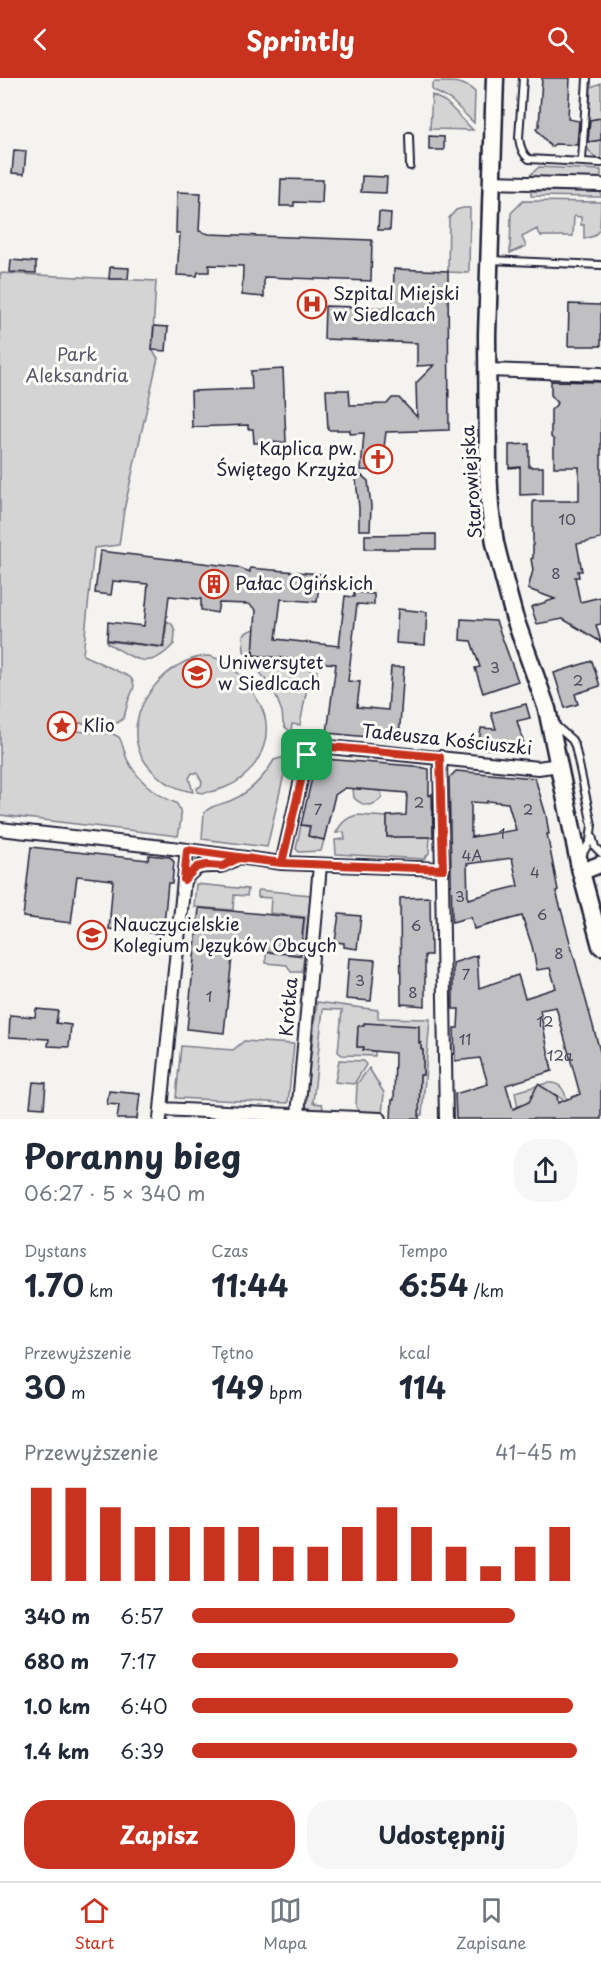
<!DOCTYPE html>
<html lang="pl">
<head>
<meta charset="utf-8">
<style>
  :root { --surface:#fff; --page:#f6f6f7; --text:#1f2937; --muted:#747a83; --line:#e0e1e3; --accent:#c8321e }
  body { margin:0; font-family:"Playpen Sans",sans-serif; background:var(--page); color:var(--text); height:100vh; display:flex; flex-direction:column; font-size:22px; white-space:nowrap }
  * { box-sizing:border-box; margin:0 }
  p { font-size:20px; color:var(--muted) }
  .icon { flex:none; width:33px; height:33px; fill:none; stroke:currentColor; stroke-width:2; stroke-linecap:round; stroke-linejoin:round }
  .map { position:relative; height:1041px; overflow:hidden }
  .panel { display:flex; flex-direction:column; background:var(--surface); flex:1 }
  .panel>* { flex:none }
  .pin { position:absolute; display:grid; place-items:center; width:51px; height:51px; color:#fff; margin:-26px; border-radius:12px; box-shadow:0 3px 9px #0006 }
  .round { display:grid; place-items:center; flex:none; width:63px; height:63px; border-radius:24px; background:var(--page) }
  .head { display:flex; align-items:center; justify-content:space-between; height:102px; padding:0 24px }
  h1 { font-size:33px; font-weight:700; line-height:45px }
  .metrics { display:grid; grid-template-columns:repeat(3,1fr); gap:9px; height:102px; padding:6px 24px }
  .metrics div { display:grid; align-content:center }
  .metrics b { font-size:30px; font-weight:700 }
  .metrics small { font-size:16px; font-weight:400 }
  .metrics p { font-size:16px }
  .chart { height:168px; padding:12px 24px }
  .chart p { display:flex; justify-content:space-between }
  .chart svg { width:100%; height:108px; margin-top:6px; stroke:var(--accent); stroke-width:6 }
  .primary-button { display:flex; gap:12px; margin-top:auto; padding:12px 24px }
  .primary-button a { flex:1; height:69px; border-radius:24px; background:var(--accent); color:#fff; font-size:24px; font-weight:700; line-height:69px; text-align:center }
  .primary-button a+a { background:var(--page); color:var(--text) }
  ul { padding:0 24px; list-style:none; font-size:20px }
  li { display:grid; grid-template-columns:96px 72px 1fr; align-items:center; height:45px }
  li i { height:15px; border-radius:8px; background:var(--accent) }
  header { display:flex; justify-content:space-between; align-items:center; height:78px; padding:0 24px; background:var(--accent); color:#fff; font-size:27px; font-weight:700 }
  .tab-bar { display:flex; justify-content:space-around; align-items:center; height:84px; border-top:2px solid var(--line); background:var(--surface); font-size:16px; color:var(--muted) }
  .tab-bar a { display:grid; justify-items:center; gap:3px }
  .tab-bar .selected { color:var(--accent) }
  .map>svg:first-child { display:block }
</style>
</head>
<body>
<header><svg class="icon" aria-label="back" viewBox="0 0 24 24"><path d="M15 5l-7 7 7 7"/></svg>Sprintly<svg class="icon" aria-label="search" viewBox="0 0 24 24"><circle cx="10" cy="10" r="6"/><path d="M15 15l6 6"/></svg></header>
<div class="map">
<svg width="601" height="1041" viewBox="0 0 601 1041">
  <rect width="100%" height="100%" fill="#f4f3ef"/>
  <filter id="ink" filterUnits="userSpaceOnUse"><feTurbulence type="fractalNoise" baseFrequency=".0167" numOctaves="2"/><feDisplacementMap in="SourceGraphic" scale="12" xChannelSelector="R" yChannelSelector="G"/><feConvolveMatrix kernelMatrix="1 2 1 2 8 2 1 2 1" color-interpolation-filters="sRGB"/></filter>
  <g filter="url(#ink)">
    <path fill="#d5d4d5" stroke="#7c7b88" stroke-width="1.5" d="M435 4C450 4 463 2 475 14L474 45 451 22 432 12V6Z
      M601 5V40L593 42 601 62V81H597L592 77 586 68 591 9Z
      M432 17 446 24 473 52 430 51Z
      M539 89 601 92V100L528 99Z
      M531 113 601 114V119L531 118Z
      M523 123 601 124 600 151 594 158 584 161V147H581V139L574 138 573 158H541L537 151 522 159 526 168 510 175 511 135Z
      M463 130H470L469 195 448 194 449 140 456 132Z
      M0 195 156 203 152 272 158 280 124 432 119 467 94 470 83 577 130 599C137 607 133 612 129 621 127 626 126 633 124 639 116 652 92 646 79 645L76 653 113 656 119 659C123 666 124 674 127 681 138 703 154 716 176 725 184 734 180 747 178 758L0 737Z
      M167 543C177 547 175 557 174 566 147 595 135 580 107 565V563L164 570Z
      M255 551 253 577 311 583 310 592 317 593 316 599H309L300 647 292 646 291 654 285 649 283 644 282 634 274 613 244 573 243 557 249 553Z
      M209 578C226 582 239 594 249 608 256 620 265 631 266 645 269 673 250 701 224 710 215 713 206 716 197 714V710L201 708 202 704 197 695H192L189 700 193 714C163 709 134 684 136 651 138 617 174 578 209 578Z
      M284 679H288L267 769 202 761 204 735C211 727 220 727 230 723 250 715 263 701 274 682Z
      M353 710 381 713 382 719C373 730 364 729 354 720Z
      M357 737 387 739V759H430L429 775 424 781 336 776 335 762 345 761 344 754 336 755C341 745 346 740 357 737Z
      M301 747 310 749 308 758 324 762 321 773 299 774 296 771Z
      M196 806 248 811 247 818 234 817 233 832 194 829Z
      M258 812 311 817 302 894H291L287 887 266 885V874L301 878 305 839 270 835 271 820 258 819Z
      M317 924 378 932V940L430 941 422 1037H419L420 997H423V972H421V965H419V955L358 948 357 969H364V972L375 973V978L342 977 338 974 342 932 323 931 313 1025 322 1026 323 1030 320 1033 308 1030 304 1025 305 1015 307 1013Z
      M244 963 294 966 288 1025 176 1020 181 968 233 972Z
      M339 982 364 983 366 987 354 1006 335 1004Z
      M369 990 384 1015 382 1037 361 1035 356 1029 357 1006Z
      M547 1005C560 1004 563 1010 567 1021L565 1023 556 1017 528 1024 520 1041 515 1014Z"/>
    <path fill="#c0bfc2" stroke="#22223b" stroke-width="1.5" fill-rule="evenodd" d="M542 0H570L568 41 579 43 577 67 555 66 551 69 536 51 539 48Z
      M601 40V62L588 64 590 42Z
      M429 58 444 59V72H429Z
      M14 72 26 73 24 96 12 95Z
      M362 98 387 99 386 115 361 114Z
      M281 101 323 102 322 125 294 124V128H280Z
      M177 114 201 115 199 153 209 156 372 162 371 203 264 199V219L242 217 243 188 209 187V194H198L197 198 177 197 180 155H176Z
      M379 134 391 135 390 152H378Z
      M11 182 36 184V195L10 194Z
      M110 189 129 190 128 201H109Z
      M394 191 448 193 449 352 386 354 381 393 361 392 364 355 350 356V352H328L326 312H349L350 327 387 326 392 320H399L417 339 416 305 434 287 417 288V265L324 261 325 228 393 230Z
      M569 226 601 227V268H568Z
      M154 248 168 249 166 273 152 272Z
      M283 291 286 364 254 365 253 351H248V347L192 349 191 313 252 311 251 293Z
      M551 303 601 304V461L577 466 582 493H578L579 499H575L580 524 601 519V546L596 547 601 564 563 541 537 546 531 529 555 521 528 511 533 492 531 481 533 480V423H579V389H554V362L551 359V332L558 325 551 317Z
      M529 366V389H543V416L520 417V389L509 390V367Z
      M355 392 368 403 371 428 370 452H359V430Z
      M436 456V471H365V457Z
      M100 473 237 489 250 494V490L320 496 317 524 281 521 276 561 339 568 345 518 354 519V514L374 516V527L357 526 348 603 360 604 357 629 388 632 391 589H404L399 662 327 655 336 586 253 577 256 532 249 526 219 525 217 535 201 532V521L169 518 163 569 107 562 108 544 144 548 148 506 113 503 111 517 95 515Z
      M398 531 427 534 425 567 396 565Z
      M461 541 496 543 518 603 483 615 475 590 480 589 471 563 460 562Z
      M592 583 600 608 575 616 578 626 565 630 554 595Z
      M526 626 530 640 517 643 527 675 478 670 481 650 496 651 491 635Z
      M324 681 414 688 429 691V718L432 716 433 759H387V738L406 737 407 715 345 710 335 717 324 762 308 758 310 748 301 747 315 687Z
      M456 693 535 700 546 737 549 756H547L558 812 556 813 601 977V1041H456L455 1016 488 1006 480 980 455 983 454 950H458L459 931H453V885L477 877 479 910 518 897 525 920 556 910 550 890 537 892 532 868 522 838 474 851 471 839 452 844 449 700ZM487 723 508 725 516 752 471 759V724L487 725ZM512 780 518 808 468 821 467 786ZM556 929 580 1016 558 1025 557 1018 538 1006 529 1024 513 1031 506 1007 552 993 540 932Z
      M31 769 148 782 149 777 170 779 174 784 172 805H168L163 856 109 851 113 802 77 798 71 845 23 839Z
      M430 819 431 877H425V928L401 926 400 820Z
      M199 830 304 840 300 877 233 870 224 955 187 951Z
      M339 836 361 838 357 871 344 869V865L335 864Z
      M349 880 375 882 371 923 346 921Z
      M36 931 58 933 56 945 71 947 69 969 48 968 49 961 9 959 10 937 35 939Z
      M364 945 419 948V965H421V971L423 972V997H420L419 1041H391L392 1022H394L395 975 363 972 364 969H357L358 948H364Z
      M33 1004 46 1005 44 1030 30 1029Z
      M109 1013 140 1016 137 1041H117L119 1027 107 1026Z"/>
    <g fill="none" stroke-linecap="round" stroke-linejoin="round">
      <g stroke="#22223b" stroke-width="10">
        <path id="service" d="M523 0 519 60C520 69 522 76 529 81L601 85
          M409 58 410 88
          M582 83 587 0
          M491 182 601 187
          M555 647 572 662 575 668 592 747 590 763 582 777
          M592 758 595 769 601 775"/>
      </g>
      <g stroke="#22223b" stroke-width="16">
        <path id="minor" d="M492 104 601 107
          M487 292 601 296
          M440 679 446 1041
          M0 751 172 770 282 785 443 791
          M282 785 309 667 538 690 559 687
          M184 802C198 786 201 788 220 788 227 787 234 782 239 779
          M161 1031 380 1041
          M298 1037 320 787
          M160 1041 187 772"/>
      </g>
      <g stroke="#22223b" stroke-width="20">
        <path id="tertiary" d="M581 794 601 786"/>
      </g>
      <g stroke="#22223b" stroke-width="21">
        <path id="secondary" d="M495 0 487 257 488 391 490 429 495 465 504 501 514 538 547 631 581 794 601 868"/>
      </g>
      <use href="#service" stroke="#fdfcf7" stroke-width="6"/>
      <use href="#minor" stroke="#fdfcf7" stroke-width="12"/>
      <use href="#tertiary" stroke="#fdfcf7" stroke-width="15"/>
      <use href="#secondary" stroke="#fdfcf7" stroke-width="16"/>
    </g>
  </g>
  <g fill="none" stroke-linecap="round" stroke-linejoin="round" filter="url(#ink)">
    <g stroke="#fff" stroke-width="12">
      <path id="route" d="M307 677 282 785 239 780 223 788 207 787 197 789 184 802 187 772 282 785 443 791 440 679 309 667 307 677"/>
    </g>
    <use href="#route" stroke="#c8321e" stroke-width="8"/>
  </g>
  <defs>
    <g id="hospital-ring" transform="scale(1.5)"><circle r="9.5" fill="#fdfcf7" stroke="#c8321e" stroke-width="1.5"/><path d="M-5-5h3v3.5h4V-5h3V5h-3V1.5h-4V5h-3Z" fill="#c8321e"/></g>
    <g id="church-ring" transform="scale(1.5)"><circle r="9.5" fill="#fdfcf7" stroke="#c8321e" stroke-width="1.5"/><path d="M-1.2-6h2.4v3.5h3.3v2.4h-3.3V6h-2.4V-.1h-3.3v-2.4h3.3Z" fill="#c8321e"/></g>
    <g id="building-ring" transform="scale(1.5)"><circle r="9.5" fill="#fdfcf7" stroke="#c8321e" stroke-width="1.5"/><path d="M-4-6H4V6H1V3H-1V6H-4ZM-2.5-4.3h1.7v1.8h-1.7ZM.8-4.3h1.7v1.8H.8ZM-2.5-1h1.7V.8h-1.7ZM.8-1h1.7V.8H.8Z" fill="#c8321e"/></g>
    <g id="university-ring" transform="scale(1.5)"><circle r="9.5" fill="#fdfcf7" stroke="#c8321e" stroke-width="1.5"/><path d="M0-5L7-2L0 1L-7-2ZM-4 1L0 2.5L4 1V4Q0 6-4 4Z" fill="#c8321e"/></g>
    <g id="sight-ring" transform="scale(1.5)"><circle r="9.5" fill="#fdfcf7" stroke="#c8321e" stroke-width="1.5"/><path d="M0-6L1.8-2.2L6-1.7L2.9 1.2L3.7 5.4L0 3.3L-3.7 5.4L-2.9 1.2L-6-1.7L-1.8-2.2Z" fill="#c8321e"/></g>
  </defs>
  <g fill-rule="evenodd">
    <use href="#hospital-ring" x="312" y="226"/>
    <use href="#church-ring" x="378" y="381"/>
    <use href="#building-ring" x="214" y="506"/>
    <use href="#university-ring" x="197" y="595"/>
    <use href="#sight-ring" x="62" y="648"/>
    <use href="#university-ring" x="92" y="857"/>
  </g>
  <g text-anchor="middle" stroke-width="6" stroke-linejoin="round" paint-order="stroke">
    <g font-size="15" fill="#4a495d">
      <text x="567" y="447">10</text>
      <text x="556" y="501">8</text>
      <text x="495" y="595">3</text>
      <text x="578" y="608">2</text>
      <text x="419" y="730">2</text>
      <text x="318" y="737">7</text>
      <text x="528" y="737">2</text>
      <text x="502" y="761">1</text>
      <text x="472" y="783">4A</text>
      <text x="535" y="800">4</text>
      <text x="460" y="824">3</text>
      <text x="542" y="842">6</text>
      <text x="416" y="853">6</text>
      <text x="559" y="881">8</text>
      <text x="466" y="902">7</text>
      <text x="360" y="908">3</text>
      <text x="413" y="920">8</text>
      <text x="209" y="924">1</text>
      <text x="545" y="949">12</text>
      <text x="465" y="967">11</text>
      <text x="560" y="983">12a</text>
    </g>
    <g font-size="18" fill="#22223b" stroke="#fdfcf7" text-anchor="start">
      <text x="333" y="222">Szpital Miejski<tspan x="333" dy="21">w Siedlcach</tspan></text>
      <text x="357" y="377" text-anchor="end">Kaplica pw.<tspan x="357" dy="21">Świętego Krzyża</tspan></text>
      <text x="235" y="512">Pałac Ogińskich</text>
      <text x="218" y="591">Uniwersytet<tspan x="218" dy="21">w Siedlcach</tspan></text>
      <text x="83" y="654">Klio</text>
      <text x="113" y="853">Nauczycielskie<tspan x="113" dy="21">Kolegium Języków Obcych</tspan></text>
    </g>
    <g font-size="18" fill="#585769" stroke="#fdfcf7">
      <text x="77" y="283">Park<tspan x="77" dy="21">Aleksandria</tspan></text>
    </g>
    <g font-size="18" fill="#22223b" stroke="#fdfcf7">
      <text transform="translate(472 404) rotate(-94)" y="6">Starowiejska</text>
      <text transform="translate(447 662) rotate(6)" y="6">Tadeusza Kościuszki</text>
      <text transform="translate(289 929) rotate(-85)" y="6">Krótka</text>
    </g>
  </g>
</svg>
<div class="pin" style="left:307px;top:677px;background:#1e9e55"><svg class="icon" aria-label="arrive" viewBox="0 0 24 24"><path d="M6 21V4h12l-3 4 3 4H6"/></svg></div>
</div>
<section class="panel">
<div class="head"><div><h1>Poranny bieg</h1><p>06:27 · 5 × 340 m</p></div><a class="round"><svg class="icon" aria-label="share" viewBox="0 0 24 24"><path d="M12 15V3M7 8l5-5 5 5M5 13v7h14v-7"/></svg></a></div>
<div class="metrics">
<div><p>Dystans</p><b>1.70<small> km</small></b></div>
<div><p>Czas</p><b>11:44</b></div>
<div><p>Tempo</p><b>6:54<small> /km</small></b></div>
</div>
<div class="metrics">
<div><p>Przewyższenie</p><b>30<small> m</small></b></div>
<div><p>Tętno</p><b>149<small> bpm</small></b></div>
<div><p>kcal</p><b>114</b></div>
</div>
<div class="chart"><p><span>Przewyższenie</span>41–45 m</p>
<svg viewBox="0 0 160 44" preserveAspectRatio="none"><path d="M5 44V6M15 44V6M25 44V14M35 44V22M45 44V22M55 44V22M65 44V22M75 44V30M85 44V30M95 44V22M105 44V14M115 44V22M125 44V30M135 44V38M145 44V30M155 44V22"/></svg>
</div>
<ul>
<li><b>340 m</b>6:57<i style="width:84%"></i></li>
<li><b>680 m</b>7:17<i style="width:69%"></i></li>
<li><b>1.0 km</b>6:40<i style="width:99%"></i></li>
<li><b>1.4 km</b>6:39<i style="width:100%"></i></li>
</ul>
<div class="primary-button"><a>Zapisz</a><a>Udostępnij</a></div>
</section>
<nav class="tab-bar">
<a class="selected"><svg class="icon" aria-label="home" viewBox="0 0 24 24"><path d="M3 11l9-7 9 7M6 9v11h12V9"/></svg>Start</a>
<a><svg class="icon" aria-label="map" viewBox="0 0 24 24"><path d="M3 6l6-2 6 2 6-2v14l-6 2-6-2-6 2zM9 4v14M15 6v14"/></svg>Mapa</a>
<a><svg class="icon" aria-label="saved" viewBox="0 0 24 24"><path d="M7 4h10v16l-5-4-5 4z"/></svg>Zapisane</a>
</nav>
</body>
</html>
